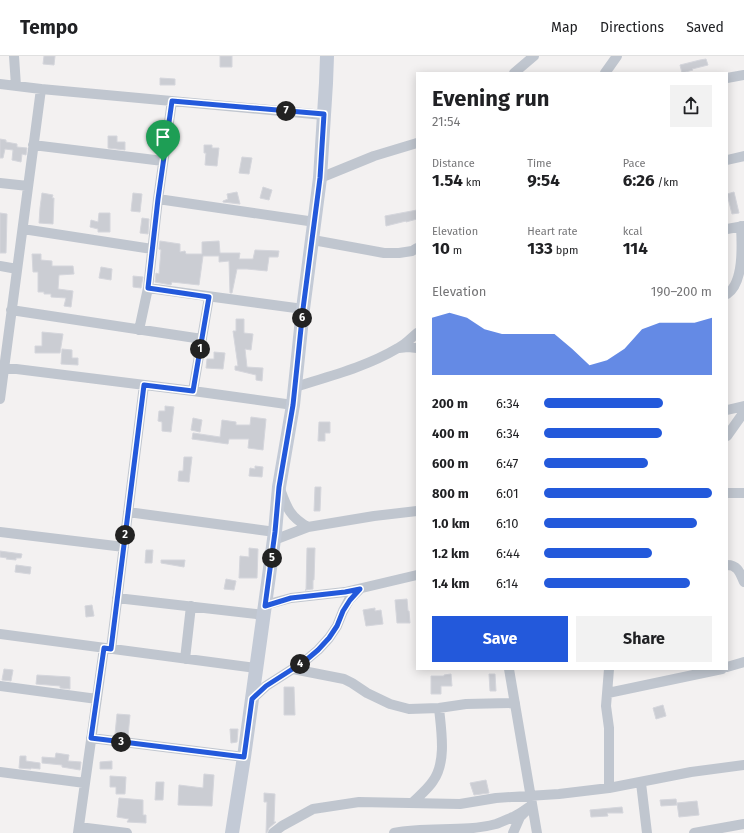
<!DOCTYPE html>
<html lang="en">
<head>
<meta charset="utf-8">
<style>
  :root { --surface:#fff; --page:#f2f2f2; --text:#202124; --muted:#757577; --line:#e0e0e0; --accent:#2359db }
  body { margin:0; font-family:"Fira Sans",sans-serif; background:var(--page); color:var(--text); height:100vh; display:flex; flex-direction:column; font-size:15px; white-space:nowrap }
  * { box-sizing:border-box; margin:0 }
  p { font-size:13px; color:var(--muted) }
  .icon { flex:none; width:22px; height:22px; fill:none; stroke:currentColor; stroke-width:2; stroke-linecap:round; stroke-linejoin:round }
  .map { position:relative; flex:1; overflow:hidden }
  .side { position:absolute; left:416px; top:16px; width:312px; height:598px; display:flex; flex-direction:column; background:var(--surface); border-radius:0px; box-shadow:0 2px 10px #0003 }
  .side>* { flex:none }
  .pin { position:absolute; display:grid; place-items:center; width:34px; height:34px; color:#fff; margin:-41px -17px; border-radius:50% 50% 50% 0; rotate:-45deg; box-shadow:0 0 4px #0007 }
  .pin .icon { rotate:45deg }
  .km { position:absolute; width:20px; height:20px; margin:-10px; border-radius:50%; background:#222; color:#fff; font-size:11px; line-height:20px; text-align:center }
  .round { display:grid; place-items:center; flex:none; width:42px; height:42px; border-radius:0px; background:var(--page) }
  .headline { display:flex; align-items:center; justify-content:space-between; height:68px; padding:0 16px }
  h1 { font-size:22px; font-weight:700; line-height:30px }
  .figures { display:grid; grid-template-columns:repeat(3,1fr); gap:6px; height:68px; padding:4px 16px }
  .figures div { display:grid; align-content:center }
  .figures b { font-size:17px; font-weight:700 }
  .figures small { font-size:11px; font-weight:400 }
  .figures p { font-size:11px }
  .chart { height:112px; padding:8px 16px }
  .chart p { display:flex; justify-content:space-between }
  .chart svg { width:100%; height:72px; margin-top:4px; fill:var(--accent); opacity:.7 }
  .action { display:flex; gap:8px; margin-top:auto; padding:8px 16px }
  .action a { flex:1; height:46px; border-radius:0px; background:var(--accent); color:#fff; font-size:16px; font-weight:700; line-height:46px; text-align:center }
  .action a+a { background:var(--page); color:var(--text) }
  ul { padding:0 16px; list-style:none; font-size:13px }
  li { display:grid; grid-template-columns:64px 48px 1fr; align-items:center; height:30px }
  li i { height:10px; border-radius:5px; background:var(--accent) }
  header { display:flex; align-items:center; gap:24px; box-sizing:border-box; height:56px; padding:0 20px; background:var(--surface); border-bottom:1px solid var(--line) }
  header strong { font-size:19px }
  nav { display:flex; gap:22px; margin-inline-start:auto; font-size:14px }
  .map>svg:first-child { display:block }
</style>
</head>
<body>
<header>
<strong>Tempo</strong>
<nav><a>Map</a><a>Directions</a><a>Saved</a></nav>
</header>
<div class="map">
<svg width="744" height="777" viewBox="0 0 744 777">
  <rect width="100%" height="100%" fill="#f3f1f1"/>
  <path fill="#cbcdd3" stroke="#d5d6dc" d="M44 0H55L54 9 43 8Z
    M220 0H232V11H220Z
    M706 3 708 9 692 13 693 14 682 17 680 9 700 4Z
    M160 22 175 23V29H160Z
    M108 80H117V86H125V94L108 92Z
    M0 83 6 84V86L17 88V91L27 92 26 99 22 98 21 106 12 104 13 94 5 93 3 102H0Z
    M204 89H212V92H219L217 110 205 109 206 97H204Z
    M242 101 252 102 249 118 239 117Z
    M263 131 272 134 269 144 260 142Z
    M237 136 240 148 223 146V145L228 143 227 138Z
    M734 136 739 157 732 158 727 138Z
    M42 137 53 139 52 142H54L53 168 39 167 40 152Z
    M133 137 142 138 140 156 131 155Z
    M417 154V163L406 166V165L386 170 385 160Z
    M0 157 7 158 6 197H0Z
    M99 157H110V176H98V173L90 171 91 164 98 166Z
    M142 162 149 163 148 178 140 177Z
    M160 185 180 188V196L185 195 186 198H202V186L219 185 220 197H240L239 203H253L255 194 279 195 278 201H269L267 215 247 213H237L232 237H230L229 205 219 206V200H203L199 229 172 226 171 229 155 226 156 217 159 218 161 194 159 193Z
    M32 198H41V204L52 205V210H73L74 218 59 219 58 233 73 235 71 251 64 250 66 242 51 241V238H44V236H38V216H33Z
    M101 211 112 213 111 224 99 222Z
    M133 220 143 221 141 232 133 231Z
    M236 263H244V277L253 278 251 294 245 293 247 311 263 312 262 325 256 324V319L235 314V310H238L233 275H236Z
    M42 276 63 278 60 297H35V290H42Z
    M62 293 72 294V302H78V309L61 308Z
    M214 296 225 297 223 313 206 312 207 303H214Z
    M165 350 174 351 171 376 162 375V366L158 365 159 355H165Z
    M251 361 266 363 263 394 248 392 249 383H229L228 388 192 383 193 377 220 381 222 364 236 366V369H250Z
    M193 362 202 364 200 376 191 374Z
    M319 366H330V377H325V385H318Z
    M184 401H192L189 426 178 425 179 415H183Z
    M255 410 263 411 262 421 249 420 250 412 255 413Z
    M315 431H321L320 455H314Z
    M249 492 258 493 257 522H239L240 500 249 501Z
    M307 492H315L314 524H313V533L305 534H306Z
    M146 494H153L152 507H145Z
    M0 495 22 498 21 502H16V504L6 503 7 502 0 501Z
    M161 504H185L184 511 161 507Z
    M16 509 31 511 30 518 15 516Z
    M226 523 236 525 234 534 224 533Z
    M407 543 408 555H409L410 567H397L395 544Z
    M92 549 94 560 86 561 85 550Z
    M375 552V555L381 554 383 568 366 570 363 554Z
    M4 613 13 614 11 625 2 624Z
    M451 618 452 630H441V638H431V620H444V619Z
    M489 618H495L496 635H490Z
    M37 619 70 621V633L60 632V630L36 628Z
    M284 631H294L295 659H284Z
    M663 649 666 660 656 663 653 652Z
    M117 658 130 659 128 680 115 678Z
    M230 673H238L237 686 231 687Z
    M56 697 69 699 68 705 81 706 80 714 62 711V709L42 707V701L55 702Z
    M20 700H26V705L40 707V713L31 712V713L19 712Z
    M112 705V713H100V706Z
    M204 718 214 719 212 750 178 749 179 729 203 732Z
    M110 720 126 721 125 738H116V731H110Z
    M486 724 489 737 474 739 470 727Z
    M156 726H164L163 744H155Z
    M264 737 275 738 274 766H276L269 772 267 777H266L267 746H264Z
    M119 742 143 744V759H146V767L127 766 129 763 117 761Z
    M676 743 677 749 661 750 660 744Z
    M697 745 699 759 679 761 677 747Z
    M622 751 623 757H607L608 760 591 761 590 754Z"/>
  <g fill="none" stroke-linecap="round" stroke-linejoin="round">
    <path stroke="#c0c6cf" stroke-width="10" d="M14 0 16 30
      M514 17 534 0
      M605 17 617 0
      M727 22 744 19
      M0 28 41 33 324 59
      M33 89 163 105
      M727 104 744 100
      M320 122 374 100 417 87
      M0 127 28 130
      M158 143 315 166
      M23 173 152 193
      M727 173 744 170
      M313 184 384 197H399L412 195 417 192
      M0 210 17 213
      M148 232 303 253
      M727 238C744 227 742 189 741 170
      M11 254 202 283
      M139 274 148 232 158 143 172 45
      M399 292 408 291 417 292
      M0 311 193 335 293 349
      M295 331C330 320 366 311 398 292 405 289 411 282 417 277
      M193 335 209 241
      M0 343 41 33
      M727 354 744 350
      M727 380 744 356
      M280 433C287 452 290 461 308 471
      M727 437H744
      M128 456 275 476
      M0 476 124 491
      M274 484 308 471 374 460 417 455
      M727 509C738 509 740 517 744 526
      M117 542 264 559
      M265 549 291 542 345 536 417 519
      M0 578 256 612
      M111 593 144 329
      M185 603 191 550
      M727 611 744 606
      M293 613 344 623 352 627 367 637 390 648 409 653 439 652 466 648 515 647
      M509 613 537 777
      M609 613 606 650 609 672V732
      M0 630 97 643
      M608 637 722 613
      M252 643 266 630 305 605 318 594 329 582 337 570 343 555 349 544 360 533
      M91 682 244 701
      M0 716 85 727
      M641 727 647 777
      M412 747C419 740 428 733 433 725 447 706 441 673 439 652
      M79 771 127 777
      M78 777 104 592
      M273 777 282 770 313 753 359 746 460 748 496 742 559 738 609 732 691 716 744 709
      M394 777C428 770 463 777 496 768 502 766 508 763 513 761 520 758 526 753 532 749
      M513 777 520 761 525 756
      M694 777 744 768"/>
    <path stroke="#c3cad6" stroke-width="14" d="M232 777 244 701 275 476 279 431 293 349 303 253 320 122 326 27 327 0"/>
  </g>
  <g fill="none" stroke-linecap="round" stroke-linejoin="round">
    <g stroke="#fff" stroke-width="8">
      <path id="route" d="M172 45 324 58 320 122 303 253 293 349 279 431 275 476 265 550 291 542 345 536 360 533 350 544 343 555 337 570 329 582 318 594 305 605 266 630 252 643 244 701 91 682 104 592 111 593 144 329 193 335 209 241 148 232 158 143Z"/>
    </g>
    <use href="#route" stroke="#2359db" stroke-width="5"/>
  </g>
</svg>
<div class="pin" style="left:163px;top:105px;background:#1e9e55"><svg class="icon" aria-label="arrive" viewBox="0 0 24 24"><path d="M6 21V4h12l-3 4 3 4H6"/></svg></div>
<b class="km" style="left:200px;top:293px">1</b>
<b class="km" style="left:125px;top:479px">2</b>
<b class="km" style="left:121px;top:686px">3</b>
<b class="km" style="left:300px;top:608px">4</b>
<b class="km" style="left:272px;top:502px">5</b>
<b class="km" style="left:302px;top:262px">6</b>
<b class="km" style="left:286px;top:55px">7</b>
<section class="side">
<div class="headline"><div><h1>Evening run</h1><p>21:54</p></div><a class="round"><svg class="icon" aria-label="share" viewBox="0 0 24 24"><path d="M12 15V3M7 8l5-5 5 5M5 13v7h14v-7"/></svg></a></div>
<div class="figures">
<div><p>Distance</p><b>1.54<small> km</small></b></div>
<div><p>Time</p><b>9:54</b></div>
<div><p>Pace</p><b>6:26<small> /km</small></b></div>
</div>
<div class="figures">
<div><p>Elevation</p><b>10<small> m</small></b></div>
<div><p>Heart rate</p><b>133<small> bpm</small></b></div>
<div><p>kcal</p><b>114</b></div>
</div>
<div class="chart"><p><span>Elevation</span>190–200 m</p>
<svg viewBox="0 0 160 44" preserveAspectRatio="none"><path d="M0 44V9L10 6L20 9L30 16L40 19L50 19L60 19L70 19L80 28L90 38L100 35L110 28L120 16L130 12L140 12L150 12L160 9V44z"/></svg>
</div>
<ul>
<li><b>200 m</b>6:34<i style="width:71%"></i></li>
<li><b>400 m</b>6:34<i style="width:70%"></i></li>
<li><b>600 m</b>6:47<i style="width:62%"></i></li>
<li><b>800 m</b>6:01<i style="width:100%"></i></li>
<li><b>1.0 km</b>6:10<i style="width:91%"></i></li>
<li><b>1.2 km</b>6:44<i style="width:64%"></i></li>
<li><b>1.4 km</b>6:14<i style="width:87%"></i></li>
</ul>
<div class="action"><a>Save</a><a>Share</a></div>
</section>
</div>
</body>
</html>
